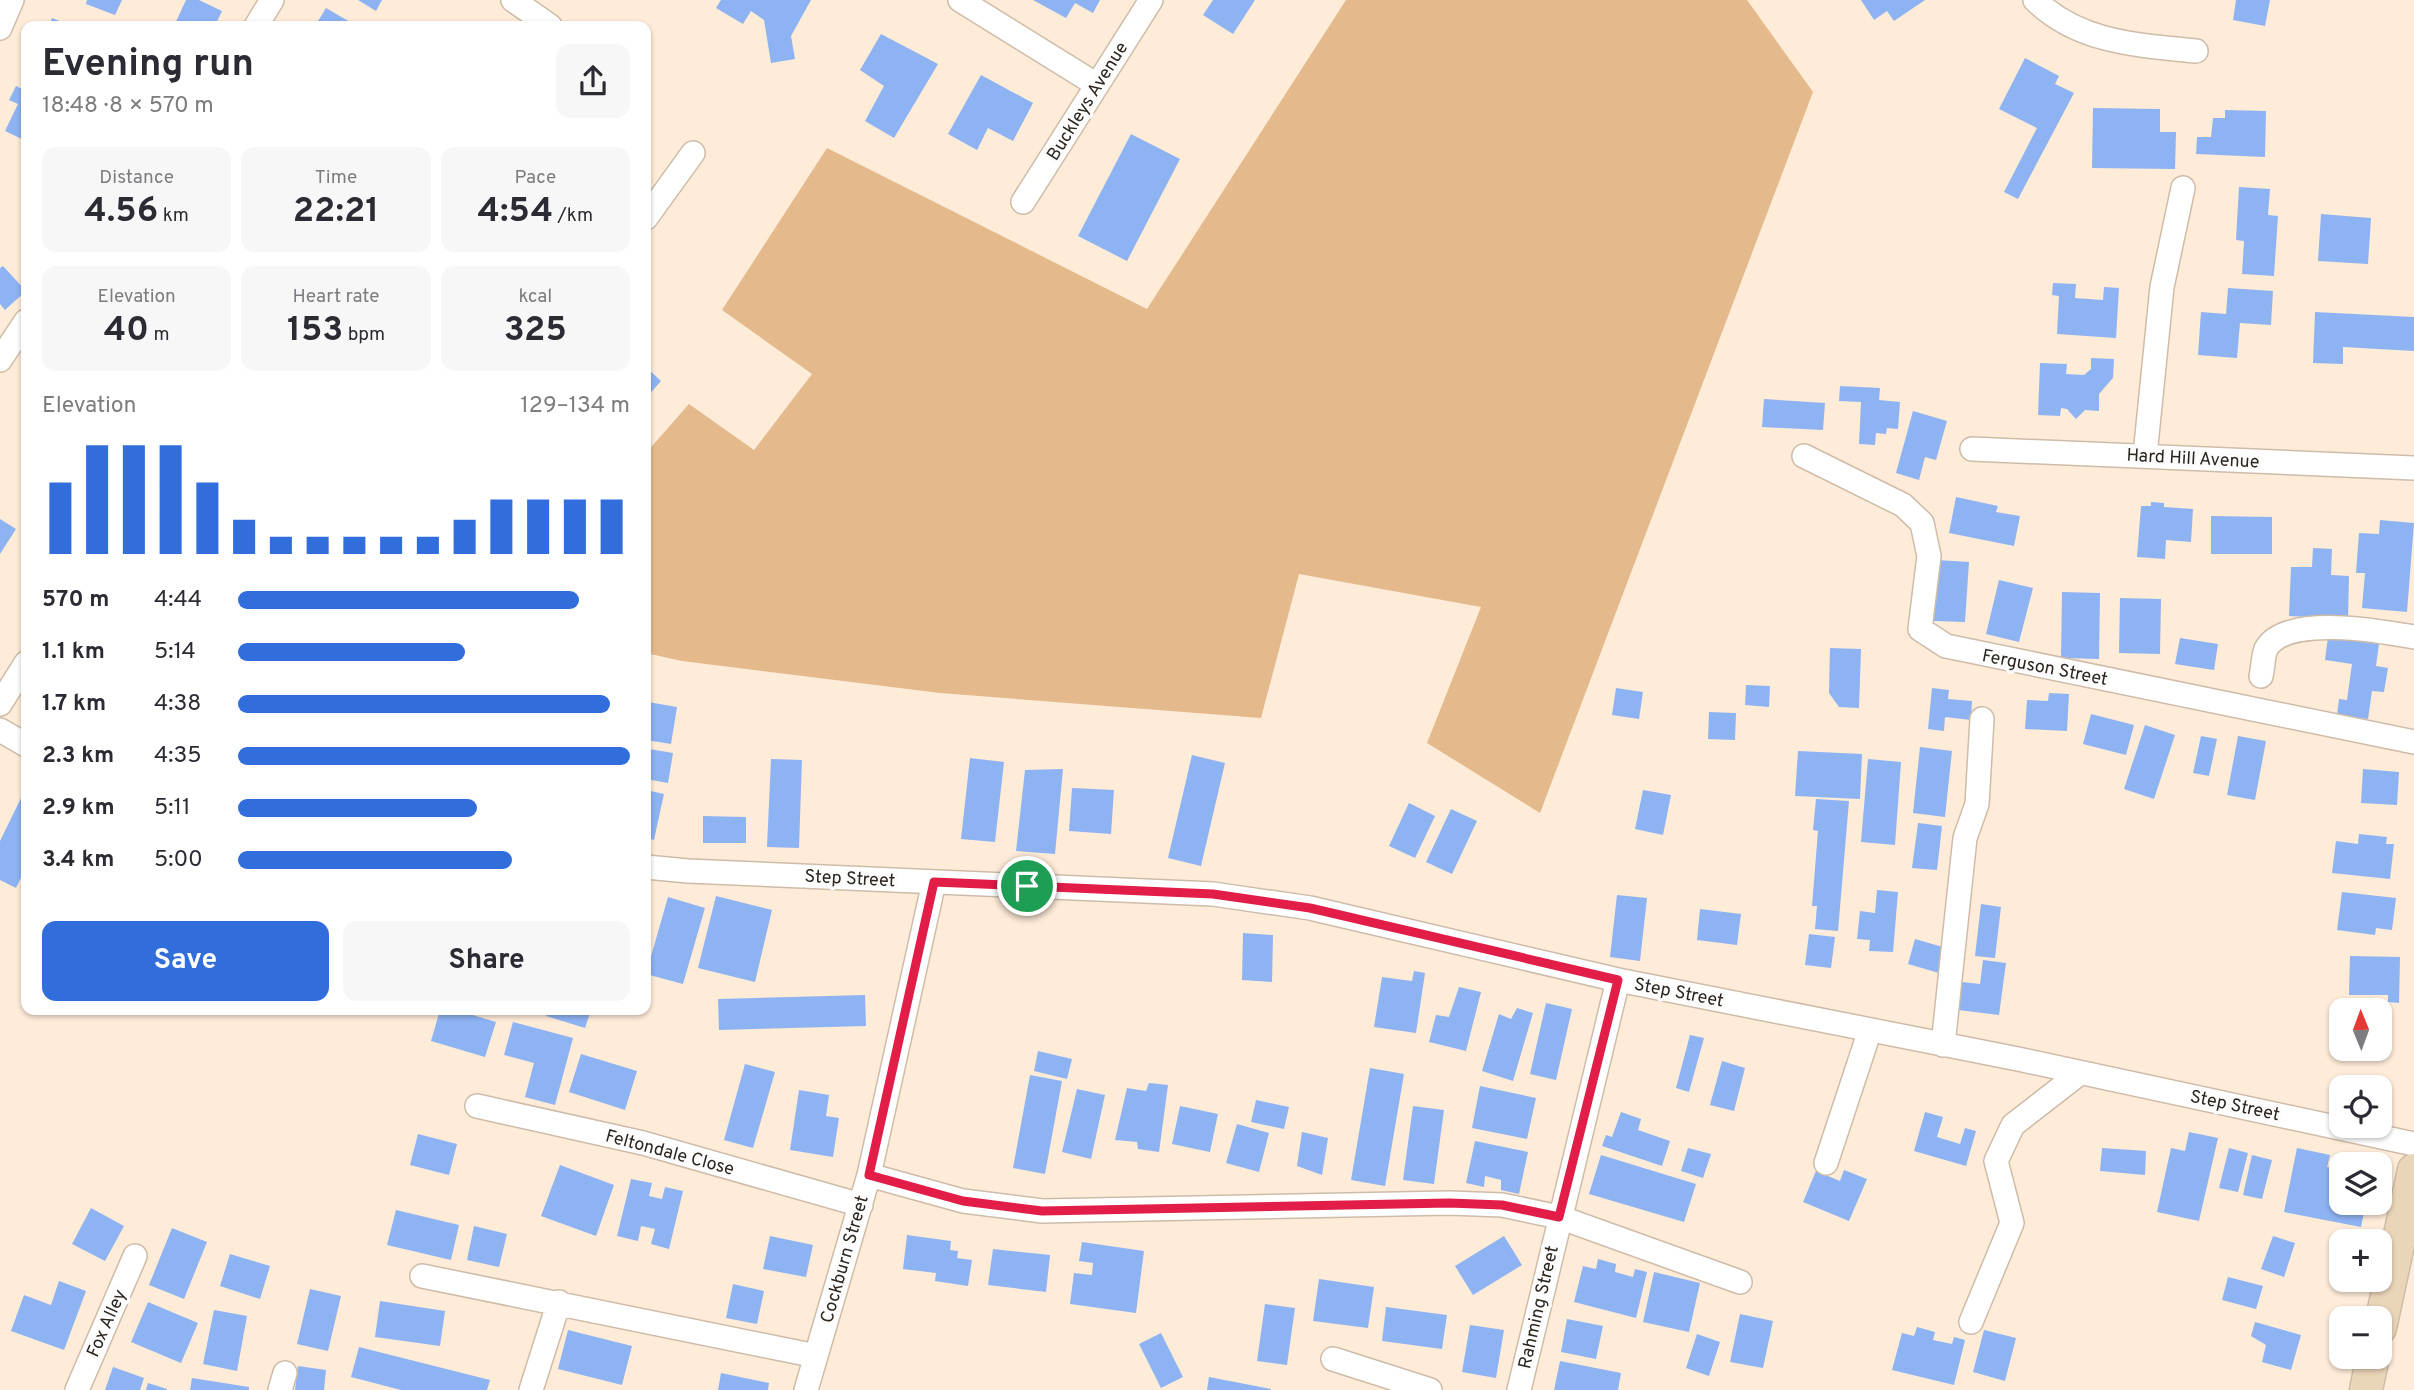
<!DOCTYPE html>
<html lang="en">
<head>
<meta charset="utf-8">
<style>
  :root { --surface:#fff; --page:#f7f7f7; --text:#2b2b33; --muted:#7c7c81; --accent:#316edc }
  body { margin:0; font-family:Overpass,sans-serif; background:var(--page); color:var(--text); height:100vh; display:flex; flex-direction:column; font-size:26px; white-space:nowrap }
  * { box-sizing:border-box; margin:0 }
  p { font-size:23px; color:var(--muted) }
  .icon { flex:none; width:38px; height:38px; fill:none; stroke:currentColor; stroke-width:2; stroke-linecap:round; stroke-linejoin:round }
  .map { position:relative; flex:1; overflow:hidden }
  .side { position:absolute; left:21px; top:21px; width:630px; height:994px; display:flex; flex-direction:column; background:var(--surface); border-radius:14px; box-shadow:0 2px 5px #0004 }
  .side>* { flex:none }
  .needle { width:46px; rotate:359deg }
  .tools { position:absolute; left:2329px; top:998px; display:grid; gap:14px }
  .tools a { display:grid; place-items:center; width:63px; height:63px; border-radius:14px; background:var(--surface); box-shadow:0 2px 5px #0004; font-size:35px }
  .pin { position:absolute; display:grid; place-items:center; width:60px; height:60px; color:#fff; margin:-30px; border:4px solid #fff; border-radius:50%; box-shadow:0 2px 7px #0007 }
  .round { display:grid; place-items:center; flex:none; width:74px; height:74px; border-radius:14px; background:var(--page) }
  .summary { display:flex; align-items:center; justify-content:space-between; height:119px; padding:0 21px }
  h1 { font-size:38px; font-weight:700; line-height:52px }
  .stats { display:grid; grid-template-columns:repeat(3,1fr); gap:10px; height:119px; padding:7px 21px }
  .stats div { display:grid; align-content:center; border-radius:14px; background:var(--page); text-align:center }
  .stats b { font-size:35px; font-weight:700 }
  .stats small { font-size:19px; font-weight:400 }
  .stats p { font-size:19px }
  .chart { height:196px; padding:14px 21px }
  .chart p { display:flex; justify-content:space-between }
  .chart svg { width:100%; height:126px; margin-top:7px; stroke:var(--accent); stroke-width:6 }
  .action { display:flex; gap:14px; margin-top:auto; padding:14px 21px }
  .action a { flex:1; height:80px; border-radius:14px; background:var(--accent); color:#fff; font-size:28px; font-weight:700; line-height:80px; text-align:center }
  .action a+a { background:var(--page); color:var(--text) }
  ul { padding:0 21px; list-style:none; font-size:23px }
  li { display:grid; grid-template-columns:112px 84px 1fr; align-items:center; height:52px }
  li i { height:18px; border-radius:9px; background:var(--accent) }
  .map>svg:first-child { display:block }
</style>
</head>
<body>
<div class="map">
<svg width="2414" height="1390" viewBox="0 0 2414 1390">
  <rect width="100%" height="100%" fill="#feebd8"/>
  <path fill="#e4ba8d" d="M1346 0H1747L1813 92 1540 813 1427 743 1481 607 1299 574 1261 718 940 693 682 661 646 653V453L689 404 754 450 812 374 722 310 827 148 1147 309Z"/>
  <path fill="#8eb3f3" d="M87 0H122L115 15 86 4Z
    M186 0H199L222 11 215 26H174Z
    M358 0H382L376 11Z
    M721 0H811L791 36 795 59 771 63 764 20 751 11 743 24 716 8Z
    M1033 0H1100L1093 13 1075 3 1066 18Z
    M1213 0H1255L1233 34 1203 15Z
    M1861 0H1925L1894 21 1887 11 1874 20Z
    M2236 0H2270L2265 26 2233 20Z
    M326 8 357 26H315Z
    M52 18 72 26H49Z
    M881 34 938 64 894 138 865 121 884 86 860 70Z
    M2025 58 2059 76 2055 84 2074 93 2018 199 2004 192 2037 128 1999 109Z
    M981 75 1033 103 1013 141 988 128 977 150 948 134Z
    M16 86 26 91V141L5 131 18 104 9 100Z
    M2093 108 2160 109V132H2176L2175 169 2092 168Z
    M2225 110 2266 111 2265 157 2196 154 2197 137H2211L2213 118H2225Z
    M1131 134 1180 159 1127 261 1078 236Z
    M2239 187 2270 189 2268 215 2278 216 2274 276 2242 274 2244 241 2236 240Z
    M2321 214 2371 218 2368 264 2318 261Z
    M3 266 26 291 5 310 0 304V268Z
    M2053 283 2076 284 2075 298 2103 300 2104 287 2119 288 2116 338 2057 334 2059 296 2052 295Z
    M2228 288 2273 291 2271 325 2240 323 2237 358 2198 355 2201 312 2226 314Z
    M2315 312 2414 317V351L2343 347V364L2313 363Z
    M2091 358 2114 359 2113 378 2099 394V411L2085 410 2076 419 2067 409 2061 408 2060 416 2038 415 2040 363 2067 364 2066 374 2084 375 2091 369Z
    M646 367 661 381 646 398Z
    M1840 386 1880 388 1879 400 1900 402 1898 429 1887 428 1886 434 1876 433 1875 445 1859 444 1861 402 1839 401Z
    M1764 399 1825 403 1823 430 1762 427Z
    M1913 411 1947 421 1936 460 1925 457 1919 480 1896 473Z
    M1956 497 1998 506 1996 512 2020 516 2014 546 1949 533Z
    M2151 502 2164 503V507L2193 509 2191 542 2166 540 2165 559 2137 557 2141 506H2151Z
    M2211 516 2272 517V554H2211Z
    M0 519 16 529 0 554Z
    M2380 520 2414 523 2407 612 2362 608 2365 573H2356L2359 533 2379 534Z
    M2313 548 2332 549 2331 575 2349 576 2348 619 2289 616 2291 567H2312Z
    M1937 560 1969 562 1965 622 1934 621Z
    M1999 580 2033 588 2019 642 1986 634Z
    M2062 592 2100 593 2099 659 2061 658Z
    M2120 598 2161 599 2160 654 2119 653Z
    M2328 637 2379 644 2376 666 2388 668 2384 692 2372 691 2368 719 2337 715 2339 699 2347 700 2352 664 2325 660Z
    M2180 638 2218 644 2214 670 2175 664Z
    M1830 648 1861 649 1859 708 1839 707 1829 693Z
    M1746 685 1770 686 1769 707 1745 705Z
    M1616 688 1643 692 1639 719 1612 715Z
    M1932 688 1949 690 1948 699 1972 701 1971 720 1945 717 1944 731 1928 729Z
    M2049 693 2069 694 2067 731 2025 729 2027 700 2048 701Z
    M648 702 677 707 671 744 646 740Z
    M1709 712 1736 713 1735 740 1708 739Z
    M2091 714 2134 725 2126 755 2083 744Z
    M2145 725 2175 735 2154 799 2124 789Z
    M2201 736 2217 739 2209 776 2193 773Z
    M2238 736 2266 741 2255 800 2227 795Z
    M1920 747 1952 751 1945 817 1913 813Z
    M649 749 673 753 668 783 646 779Z
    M1798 751 1862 754 1860 799 1795 796Z
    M1192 755 1225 763 1201 866 1168 858Z
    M970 758 1004 762 995 842 961 839Z
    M771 759 802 760 799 848 767 847Z
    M1868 759 1901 762 1895 845 1861 842Z
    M1063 769 1055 854 1016 851 1025 770Z
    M2363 769 2399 772 2397 805 2361 803Z
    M1072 788 1114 790 1111 834 1069 831Z
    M646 790 664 794 654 840 646 838Z
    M1643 790 1671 795 1663 835 1635 829Z
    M24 792 26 867 16 888 0 880V841Z
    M1816 799 1849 801 1838 931 1815 929 1817 906H1812L1818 831 1813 830Z
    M1409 803 1435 816 1415 858 1389 846Z
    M1451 809 1477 821 1452 874 1426 862Z
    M703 816 746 817V843H703Z
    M1918 823 1942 826 1937 870 1912 868Z
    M2359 834 2387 837 2386 844H2394L2390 879 2332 873 2336 841 2358 844Z
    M1877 890 1898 892 1893 952 1869 951 1870 940 1857 939 1860 911 1875 913Z
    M2342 892 2396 898 2392 930 2376 928 2375 935 2337 930Z
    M1617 895 1647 898 1640 961 1610 957Z
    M716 896 772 910 755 982 698 968Z
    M668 897 705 908 683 984 646 974Z
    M1981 904 2001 907 1995 958 1975 956Z
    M1700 909 1741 914 1737 945 1697 940Z
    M1243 933 1273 935 1272 982 1242 980Z
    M1809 934 1835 937 1831 968 1805 965Z
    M1915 939 1946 948 1939 973 1908 964Z
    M2350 956 2400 957 2399 1003 2388 1002V995H2349Z
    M1983 960 2006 963 1999 1015 1958 1010 1962 982 1980 984Z
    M1414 971 1425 973 1416 1033 1374 1027 1382 977 1412 981Z
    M1459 987 1481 992 1466 1051 1429 1042 1436 1015 1449 1017Z
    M865 995 866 1026 719 1030 718 999Z
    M1546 1003 1572 1009 1556 1080 1530 1074Z
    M1517 1008 1533 1013 1513 1081 1482 1071 1499 1014 1511 1019Z
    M440 1010H456L496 1022 485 1057 431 1041Z
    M548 1010H591L585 1028 546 1016Z
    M513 1022 573 1038 555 1105 525 1097 534 1063 504 1055Z
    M1690 1035 1704 1038 1689 1092 1676 1088Z
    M1038 1051 1072 1059 1067 1079 1034 1071Z
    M581 1054 637 1071 625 1110 569 1092Z
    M1722 1061 1745 1068 1734 1111 1710 1105Z
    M745 1064 775 1072 753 1148 724 1140Z
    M1370 1068 1404 1074 1385 1186 1351 1180Z
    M1030 1075 1062 1081 1045 1174 1013 1168Z
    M1149 1083 1168 1085 1159 1152 1138 1149 1137 1142 1115 1140 1127 1088 1146 1091Z
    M1480 1086 1536 1098 1527 1139 1472 1128Z
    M1077 1089 1105 1095 1091 1159 1062 1152Z
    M799 1090 829 1095 826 1116 839 1118 833 1157 790 1150Z
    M1256 1100 1289 1107 1284 1129 1251 1122Z
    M1180 1106 1218 1114 1210 1152 1172 1144Z
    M1413 1106 1444 1110 1434 1184 1403 1180Z
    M1621 1112 1641 1119 1638 1130 1670 1141 1662 1166 1602 1146 1606 1135 1612 1137Z
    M1925 1112 1943 1117 1937 1137 1960 1144 1965 1128 1976 1131 1966 1166 1914 1151Z
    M1237 1124 1269 1133 1259 1172 1226 1163Z
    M1302 1132 1328 1138 1322 1175 1297 1166Z
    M2189 1132 2218 1138 2199 1221 2157 1212 2171 1148 2185 1151Z
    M418 1134 457 1144 449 1175 410 1165Z
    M1475 1141 1528 1152 1519 1194 1501 1190V1180L1485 1176 1484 1187 1466 1183Z
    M1688 1148 1711 1154 1703 1178 1681 1171Z
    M2102 1148 2146 1151 2145 1175 2100 1171Z
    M2229 1148 2248 1153 2238 1192 2219 1188Z
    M2297 1148 2330 1155 2327 1167 2342 1170V1202H2366L2361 1227 2284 1212Z
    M1601 1155 1696 1184 1684 1222 1589 1194Z
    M2252 1155 2272 1160 2262 1199 2243 1195Z
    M560 1165 614 1185 596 1236 541 1216Z
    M1844 1170 1867 1179 1849 1221 1803 1202 1816 1171 1840 1181Z
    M631 1179 652 1183 649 1196 662 1199 665 1187 683 1191 669 1249 651 1244 655 1229 641 1226 638 1241 617 1236Z
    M91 1208 124 1226 105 1261 72 1244Z
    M396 1210 459 1225 451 1260 387 1245Z
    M474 1226 507 1234 499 1267 467 1260Z
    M172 1228 207 1242 184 1299 149 1285Z
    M907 1235 951 1241 950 1250 958 1251 957 1258 972 1260 968 1286 935 1281 936 1273 903 1269Z
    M770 1236 813 1245 806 1277 763 1269Z
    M1504 1236 1522 1265 1473 1295 1455 1266Z
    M2273 1236 2295 1243 2284 1277 2261 1269Z
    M1082 1242 1144 1251 1136 1313 1070 1304 1074 1273 1092 1275 1093 1263 1079 1261Z
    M993 1249 1050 1255 1046 1292 988 1285Z
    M230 1254 270 1266 260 1299 220 1286Z
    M1598 1259 1616 1264 1615 1272 1633 1277 1635 1269 1647 1272 1636 1318 1574 1302 1583 1266 1596 1269Z
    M1654 1272 1700 1283 1689 1332 1643 1322Z
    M2228 1277 2263 1286 2256 1309 2222 1300Z
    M1319 1279 1374 1287 1368 1328 1313 1321Z
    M59 1281 86 1291 64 1350 11 1331 24 1295 51 1305Z
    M733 1284 764 1291 757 1324 726 1318Z
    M310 1289 341 1296 328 1351 297 1344Z
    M380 1301 445 1311 440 1346 375 1337Z
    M148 1302 198 1323 181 1363 131 1342Z
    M1265 1304 1295 1308 1287 1365 1257 1361Z
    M1386 1307 1447 1315 1442 1349 1382 1341Z
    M214 1310 247 1316 237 1371 203 1364Z
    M1740 1314 1773 1321 1763 1368 1730 1362Z
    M1567 1319 1603 1326 1596 1359 1561 1352Z
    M2255 1322 2301 1335 2291 1370 2262 1362 2266 1345 2251 1336Z
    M1470 1325 1504 1330 1496 1378 1462 1372Z
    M1917 1327 1935 1332 1933 1340 1952 1344 1954 1337 1965 1340 1954 1385 1892 1370 1902 1333 1914 1336Z
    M568 1330 632 1346 622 1385 558 1369Z
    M1984 1330 2016 1338 2005 1381 1973 1372Z
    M1161 1333 1183 1377 1161 1388 1139 1344Z
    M1697 1334 1720 1342 1709 1376 1686 1368Z
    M359 1347 490 1380 487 1390H401L351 1377Z
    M1560 1361 1621 1373 1618 1390H1554Z
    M298 1366 326 1370 324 1390H295Z
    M113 1367 144 1378 140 1390H105Z
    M721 1373 769 1383 768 1390H718Z
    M1209 1377 1271 1389V1390H1207Z
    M192 1378 249 1387V1390H190Z
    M148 1383 167 1389V1390H146Z"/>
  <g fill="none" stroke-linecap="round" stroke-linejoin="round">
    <g stroke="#cebca9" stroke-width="26">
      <path id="minor" d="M513 0 550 26
        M960 0 1097 85
        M2035 0C2079 43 2138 45 2196 51
        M256 26 272 0
        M0 28 12 0
        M1023 202 1151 0
        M646 218 693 153
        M0 360 26 321
        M1972 449 2414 468
        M2145 455 2162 287 2183 188
        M1804 456 1903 505 1922 523 1929 556 1920 629 1946 646 2414 742
        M2261 676C2263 668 2263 656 2266 649 2285 614 2381 631 2414 637
        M0 704 26 663
        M0 730 26 745
        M646 867 688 871 1213 894 1310 908 1618 980 2018 1059 2414 1144
        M1943 1045 1965 838 1977 804 1982 719
        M477 1106 643 1143 861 1205
        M1826 1163 1870 1030
        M869 1175 963 1201 1042 1211 1449 1203 1502 1205 1559 1217 1740 1282
        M422 1276 816 1356
        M1971 1322 2012 1223 1996 1161 2013 1125 2080 1073
        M1333 1359 1430 1390
        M77 1390 135 1256
        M280 1390 285 1373
        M531 1390 559 1302
        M806 1390 869 1175 934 882
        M1519 1390 1618 980"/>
    </g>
    <g stroke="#cebca9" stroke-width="35">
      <path id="secondary" d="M2380 1328 2414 1170
        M2366 1390 2373 1356"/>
    </g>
    <use href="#minor" stroke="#fff" stroke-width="23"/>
    <use href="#secondary" stroke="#ead5b8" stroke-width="32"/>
  </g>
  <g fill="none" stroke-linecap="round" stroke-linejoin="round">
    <g stroke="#fff" stroke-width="14">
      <path id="route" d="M934 882 1213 894 1310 908 1618 980 1559 1217 1502 1205 1449 1203 1042 1211 963 1201 869 1175Z"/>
    </g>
    <use href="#route" stroke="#e11d48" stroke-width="9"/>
  </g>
  <g text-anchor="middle" stroke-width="7" stroke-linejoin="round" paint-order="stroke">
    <g font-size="18" fill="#2c251e" stroke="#fcfcfc">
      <text transform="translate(1087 101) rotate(-58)" y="6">Buckleys Avenue</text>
      <text transform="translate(2193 458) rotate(3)" y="6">Hard Hill Avenue</text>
      <text transform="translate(2045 667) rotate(11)" y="6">Ferguson Street</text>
      <text transform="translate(850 878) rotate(3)" y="6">Step Street</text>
      <text transform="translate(1679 992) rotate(11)" y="6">Step Street</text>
      <text transform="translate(2235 1105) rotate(12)" y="6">Step Street</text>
      <text transform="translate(670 1152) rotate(15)" y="6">Feltondale Close</text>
      <text transform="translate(844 1259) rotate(-74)" y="6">Cockburn Street</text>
      <text transform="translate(1538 1307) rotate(-77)" y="6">Rahming Street</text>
      <text transform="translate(106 1323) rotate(-66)" y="6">Fox Alley</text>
    </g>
  </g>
</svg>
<div class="tools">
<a><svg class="needle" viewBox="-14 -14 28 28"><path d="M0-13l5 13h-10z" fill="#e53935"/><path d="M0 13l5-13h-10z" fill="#7c7c81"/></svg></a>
<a><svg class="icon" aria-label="locate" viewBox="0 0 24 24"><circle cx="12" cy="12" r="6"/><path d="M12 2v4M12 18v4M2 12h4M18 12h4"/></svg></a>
<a><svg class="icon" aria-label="layers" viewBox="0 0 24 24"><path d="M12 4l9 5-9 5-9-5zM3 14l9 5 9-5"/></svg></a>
<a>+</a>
<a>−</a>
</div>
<div class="pin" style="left:1027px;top:886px;background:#1e9e55"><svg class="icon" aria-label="arrive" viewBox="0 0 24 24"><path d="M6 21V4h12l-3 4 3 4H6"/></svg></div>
<section class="side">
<div class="summary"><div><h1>Evening run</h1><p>18:48 · 8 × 570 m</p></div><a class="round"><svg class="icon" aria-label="share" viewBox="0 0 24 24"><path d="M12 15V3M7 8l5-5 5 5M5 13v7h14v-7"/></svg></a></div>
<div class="stats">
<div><p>Distance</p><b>4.56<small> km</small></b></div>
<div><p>Time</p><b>22:21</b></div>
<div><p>Pace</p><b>4:54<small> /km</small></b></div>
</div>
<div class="stats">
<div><p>Elevation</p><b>40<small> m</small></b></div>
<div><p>Heart rate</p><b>153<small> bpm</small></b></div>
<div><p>kcal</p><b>325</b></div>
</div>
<div class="chart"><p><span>Elevation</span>129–134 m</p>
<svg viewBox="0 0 160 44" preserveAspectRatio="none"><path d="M5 44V19M15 44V6M25 44V6M35 44V6M45 44V19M55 44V32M65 44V38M75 44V38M85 44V38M95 44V38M105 44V38M115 44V32M125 44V25M135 44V25M145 44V25M155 44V25"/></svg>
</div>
<ul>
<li><b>570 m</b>4:44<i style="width:87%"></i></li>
<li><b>1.1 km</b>5:14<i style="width:58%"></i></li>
<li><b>1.7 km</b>4:38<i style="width:95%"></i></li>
<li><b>2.3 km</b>4:35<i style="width:100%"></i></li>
<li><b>2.9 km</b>5:11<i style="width:61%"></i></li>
<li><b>3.4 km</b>5:00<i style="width:70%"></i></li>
</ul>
<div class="action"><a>Save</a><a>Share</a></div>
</section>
</div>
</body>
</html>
